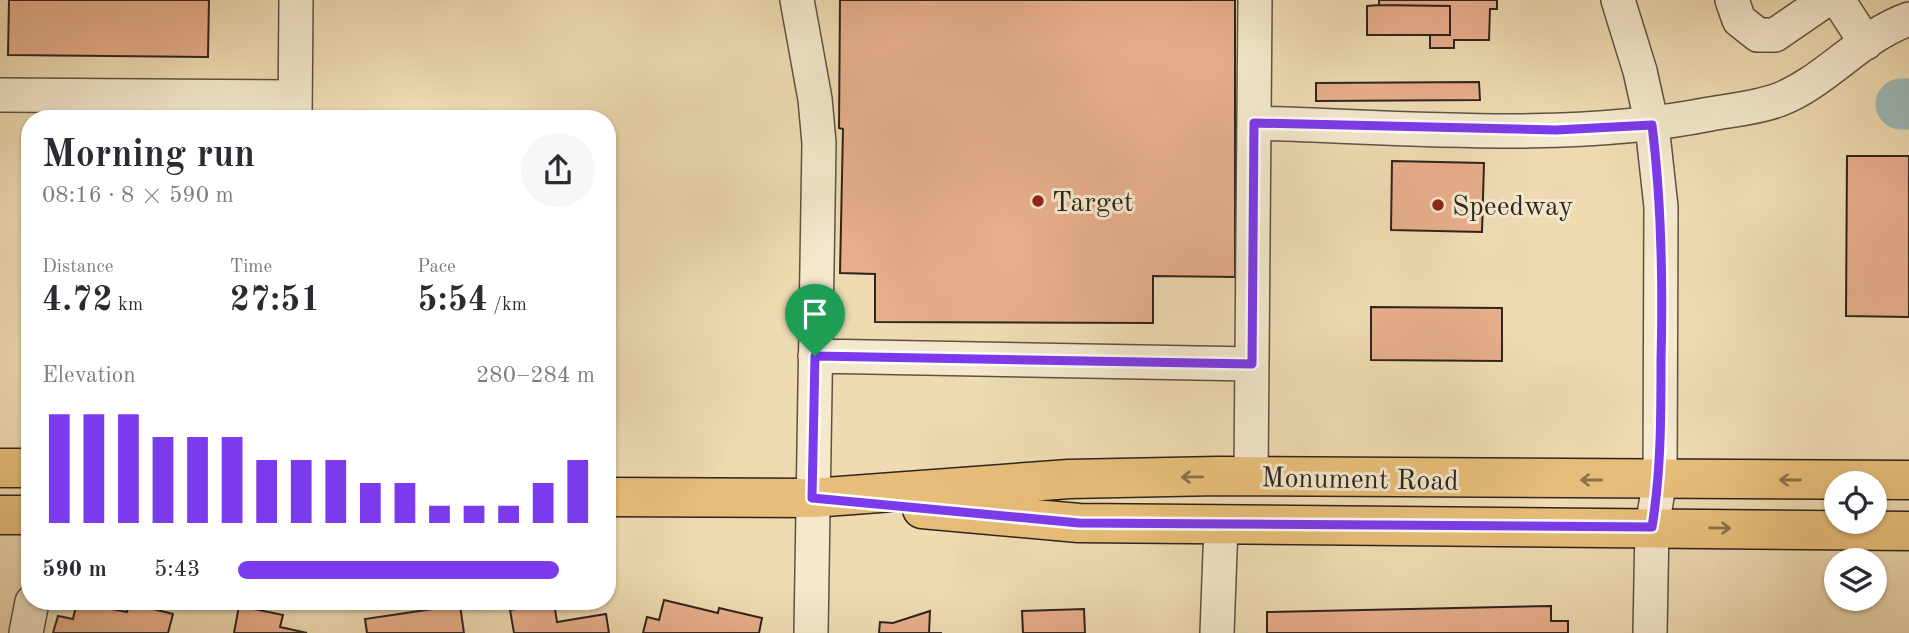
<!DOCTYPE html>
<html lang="en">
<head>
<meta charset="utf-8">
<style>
  :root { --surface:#fff; --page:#f7f7f7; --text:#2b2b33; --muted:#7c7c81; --accent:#7c3aed }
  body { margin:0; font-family:"Old Standard TT",serif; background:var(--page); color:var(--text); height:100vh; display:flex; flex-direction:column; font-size:26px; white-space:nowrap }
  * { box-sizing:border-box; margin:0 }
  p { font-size:23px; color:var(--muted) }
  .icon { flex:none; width:38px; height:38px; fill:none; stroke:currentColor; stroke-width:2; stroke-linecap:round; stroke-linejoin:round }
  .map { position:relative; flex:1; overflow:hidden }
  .side { position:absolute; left:21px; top:110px; width:595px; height:500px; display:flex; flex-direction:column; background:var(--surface); border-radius:28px; box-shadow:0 2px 5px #0004 }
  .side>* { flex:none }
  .fabs { position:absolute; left:1824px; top:471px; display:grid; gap:14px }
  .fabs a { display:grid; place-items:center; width:63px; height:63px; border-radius:50%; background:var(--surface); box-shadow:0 2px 5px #0004; font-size:35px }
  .pin { position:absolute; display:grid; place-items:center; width:60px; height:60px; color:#fff; margin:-72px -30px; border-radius:50% 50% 50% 0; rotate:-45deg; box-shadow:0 0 7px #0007 }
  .pin .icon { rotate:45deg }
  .round { display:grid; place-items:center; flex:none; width:74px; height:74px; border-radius:37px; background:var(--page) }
  .headline { display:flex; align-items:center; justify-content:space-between; height:119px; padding:0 21px }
  h1 { font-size:38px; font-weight:800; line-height:52px }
  .metrics { display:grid; grid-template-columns:repeat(3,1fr); gap:10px; height:119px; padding:7px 21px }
  .metrics div { display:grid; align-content:center }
  .metrics b { font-size:35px; font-weight:800 }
  .metrics small { font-size:19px; font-weight:400 }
  .metrics p { font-size:19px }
  .chart { height:196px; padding:14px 21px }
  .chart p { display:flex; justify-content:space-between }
  .chart svg { width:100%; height:126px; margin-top:7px; stroke:var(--accent); stroke-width:6 }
  ul { padding:0 21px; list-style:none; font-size:23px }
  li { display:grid; grid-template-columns:112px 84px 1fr; align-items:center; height:52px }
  li i { height:18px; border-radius:9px; background:var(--accent) }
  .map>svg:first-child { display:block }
</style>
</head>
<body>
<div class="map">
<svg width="1909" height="633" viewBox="0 0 1909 633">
  <rect width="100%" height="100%" fill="#eedbb2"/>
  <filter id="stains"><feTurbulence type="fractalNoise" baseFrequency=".00286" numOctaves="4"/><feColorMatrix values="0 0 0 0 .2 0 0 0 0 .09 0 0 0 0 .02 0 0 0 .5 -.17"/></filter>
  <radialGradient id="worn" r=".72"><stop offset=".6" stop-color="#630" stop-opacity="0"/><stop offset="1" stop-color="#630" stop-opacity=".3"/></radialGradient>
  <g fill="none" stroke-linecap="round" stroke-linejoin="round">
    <path stroke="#9db9b6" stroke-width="51" d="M1901 104H1909"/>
  </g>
  <path fill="#e7ae8b" stroke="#2f241e" stroke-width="2" d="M9 0H209L208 57 8 55Z
    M840 0H1235V277L1153 276V323L875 322V274L840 273 843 129 839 128Z
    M1379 0H1497V9H1490L1489 40H1454V48H1430V35H1450V6L1379 5Z
    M1379 5 1450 6V35H1367V6Z
    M1479 82 1480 100 1316 101V83Z
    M1847 156H1909V317L1846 316Z
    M1392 161 1484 163 1482 232 1391 230Z
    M1371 307 1502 308V361L1371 360Z
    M664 600 718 613 719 608 762 618 759 633H643L647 617 659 620Z
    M77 602 127 612 129 603 173 614 168 633H53L58 616 73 619Z
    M554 603 557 622 606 614 609 633H514L510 610Z
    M460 605 464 633H367L365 619Z
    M239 606 283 615 280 627 307 633H234Z
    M1551 606V621H1568V633H1267V612Z
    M1084 609 1085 633H1023L1022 611Z
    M930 611 929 633H942H879L880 622 893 623Z"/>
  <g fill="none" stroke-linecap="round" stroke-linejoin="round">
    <g stroke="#5f5243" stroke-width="36">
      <path id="minor" d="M797 0 815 99 819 143 811 633
        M1618 0 1640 71 1652 125 1661 207 1660 479 1652 527 1650 633
        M1732 0 1739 20 1758 35H1775L1826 0
        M1838 0 1866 43
        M0 95 295 97
        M295 119 296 0
        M1254 123C1402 127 1565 143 1710 114 1732 110 1757 108 1778 100 1826 82 1860 36 1909 19
        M815 356 1252 364
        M1251 476 1255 0
        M26 633 32 602
        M1217 633 1221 525"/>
    </g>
    <g stroke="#2f241e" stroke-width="41">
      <path id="major" d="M0 468H30
        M607 497 812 498 1069 479 1218 476 1909 480
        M922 509 1079 523 1909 531
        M0 515H30"/>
    </g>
    <use href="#minor" stroke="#f4e8cd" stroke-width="33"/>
    <use href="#major" stroke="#e7be79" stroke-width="38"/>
  </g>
  <defs><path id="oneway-shaft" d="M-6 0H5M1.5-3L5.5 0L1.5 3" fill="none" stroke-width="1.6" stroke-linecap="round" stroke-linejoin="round" transform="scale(1.75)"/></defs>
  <g stroke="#8b714c">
    <use href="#oneway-shaft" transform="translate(1192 477) rotate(179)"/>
    <use href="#oneway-shaft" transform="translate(1591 480) rotate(-180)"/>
    <use href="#oneway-shaft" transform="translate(1790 480) rotate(-180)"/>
    <use href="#oneway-shaft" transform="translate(1720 528) rotate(1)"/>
  </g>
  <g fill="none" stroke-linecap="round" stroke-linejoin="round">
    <g stroke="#fff" stroke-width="14">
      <path id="route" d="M1254 123 1556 130 1652 125C1662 205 1663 282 1661 361 1661 417 1661 472 1652 527L1079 523 812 498 815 356 1252 364Z"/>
    </g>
    <use href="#route" stroke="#7c3aed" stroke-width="9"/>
  </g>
  <g fill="#8f2418" stroke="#f4e8cd" stroke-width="2.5">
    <circle cx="1038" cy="201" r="7"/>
    <circle cx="1438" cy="205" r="7"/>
  </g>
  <g text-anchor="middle" stroke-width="6" stroke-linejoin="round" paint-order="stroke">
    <g font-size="28" fill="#2f241e" stroke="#f4e8cd" text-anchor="start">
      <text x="1052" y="211">Target</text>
      <text x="1452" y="215">Speedway</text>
    </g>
    <g font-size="28" fill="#2f241e" stroke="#f4e8cd">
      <text transform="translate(1360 478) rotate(1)" y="10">Monument Road</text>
    </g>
  </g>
  <rect width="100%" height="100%" filter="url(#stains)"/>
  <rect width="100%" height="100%" fill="url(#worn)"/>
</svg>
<div class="fabs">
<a><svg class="icon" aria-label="locate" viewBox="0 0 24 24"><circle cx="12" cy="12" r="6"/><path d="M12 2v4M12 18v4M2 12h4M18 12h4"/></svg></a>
<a><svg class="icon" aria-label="layers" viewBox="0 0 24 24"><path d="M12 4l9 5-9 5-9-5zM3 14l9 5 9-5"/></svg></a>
</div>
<div class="pin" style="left:815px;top:356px;background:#1e9e55"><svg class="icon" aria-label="arrive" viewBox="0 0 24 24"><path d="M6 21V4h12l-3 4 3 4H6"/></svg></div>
<section class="side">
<div class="headline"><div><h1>Morning run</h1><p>08:16 · 8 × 590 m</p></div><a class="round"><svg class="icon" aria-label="share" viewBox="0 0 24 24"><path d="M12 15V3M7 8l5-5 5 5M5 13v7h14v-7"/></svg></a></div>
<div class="metrics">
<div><p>Distance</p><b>4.72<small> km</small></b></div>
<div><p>Time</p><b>27:51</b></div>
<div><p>Pace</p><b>5:54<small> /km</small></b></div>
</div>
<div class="chart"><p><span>Elevation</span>280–284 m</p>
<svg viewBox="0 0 160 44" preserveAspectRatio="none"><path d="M5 44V6M15 44V6M25 44V6M35 44V14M45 44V14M55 44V14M65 44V22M75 44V22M85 44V22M95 44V30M105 44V30M115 44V38M125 44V38M135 44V38M145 44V30M155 44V22"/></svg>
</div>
<ul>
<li><b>590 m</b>5:43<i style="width:90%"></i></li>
</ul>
</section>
</div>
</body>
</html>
